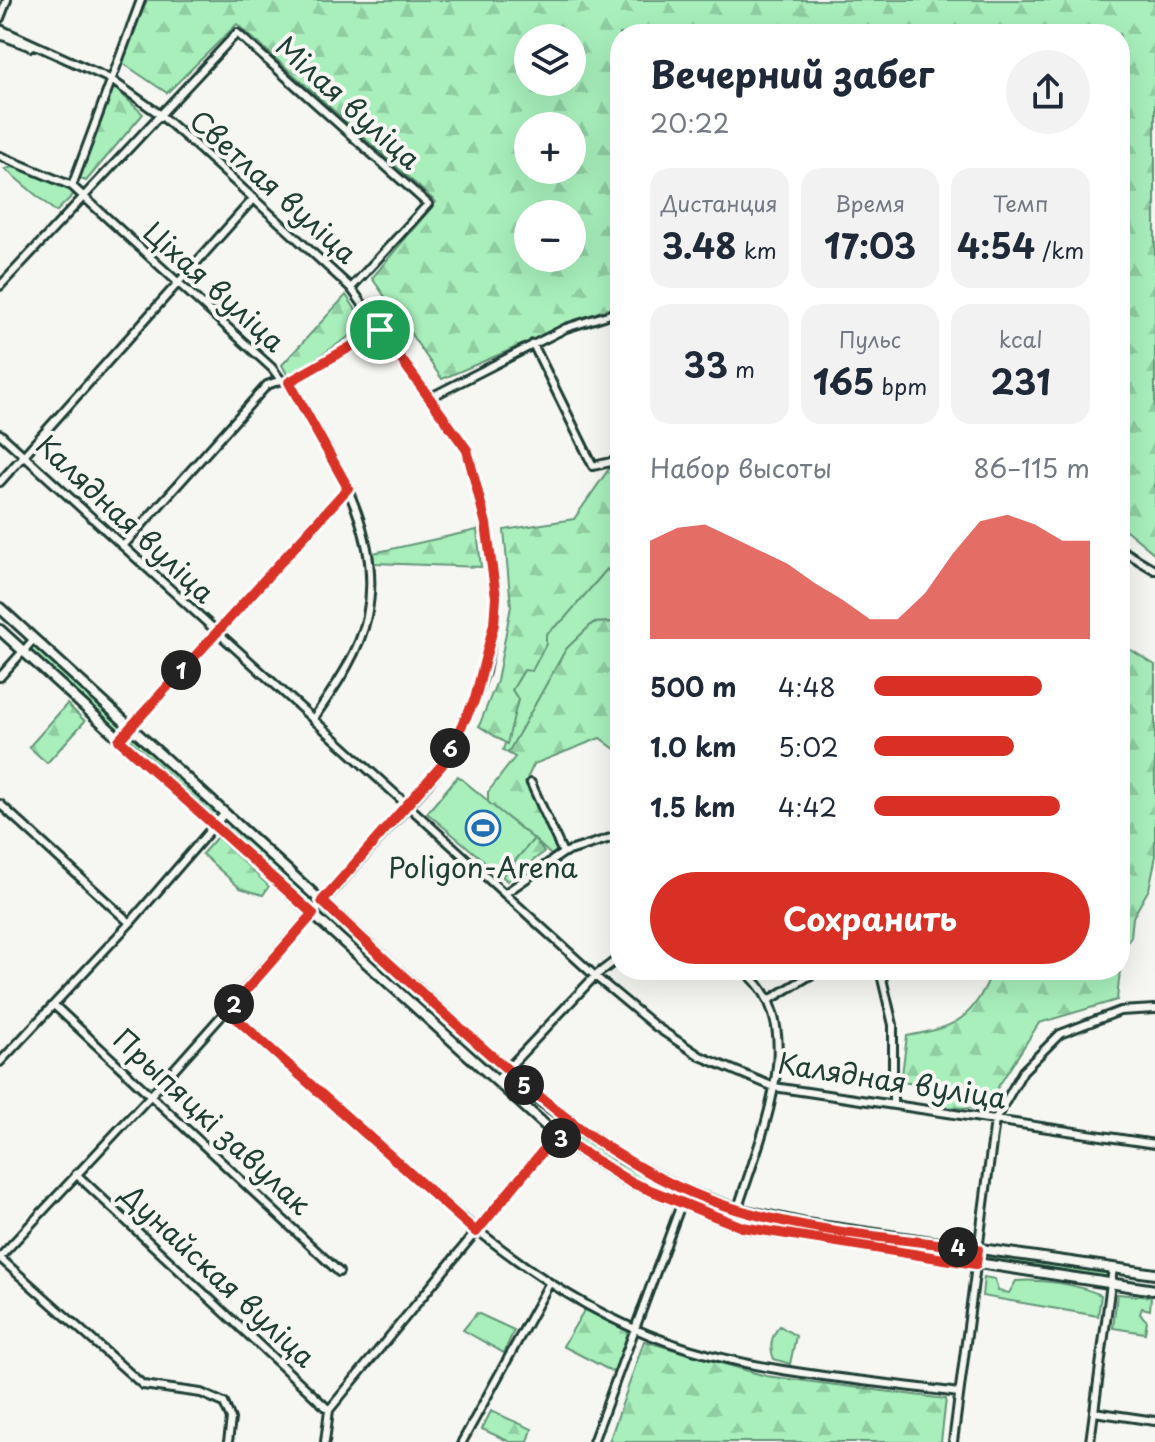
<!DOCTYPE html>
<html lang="ru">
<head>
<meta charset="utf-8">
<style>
  :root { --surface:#fff; --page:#f2f2f3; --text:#1f2937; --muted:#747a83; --accent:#d93025 }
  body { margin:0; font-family:"Playpen Sans",sans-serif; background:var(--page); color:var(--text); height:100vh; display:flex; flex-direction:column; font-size:30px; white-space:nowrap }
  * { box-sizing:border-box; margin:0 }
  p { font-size:26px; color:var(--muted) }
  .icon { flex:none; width:44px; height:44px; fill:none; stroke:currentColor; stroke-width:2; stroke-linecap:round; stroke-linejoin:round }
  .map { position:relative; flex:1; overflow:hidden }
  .drawer { position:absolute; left:610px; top:24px; width:520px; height:956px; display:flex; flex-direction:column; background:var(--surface); border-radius:32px; box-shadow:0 8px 32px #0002 }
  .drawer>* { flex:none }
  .controls { position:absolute; left:514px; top:24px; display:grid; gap:16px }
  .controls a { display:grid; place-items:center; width:72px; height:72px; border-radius:50%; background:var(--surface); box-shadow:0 8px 32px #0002; font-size:40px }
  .pin { position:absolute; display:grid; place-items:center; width:68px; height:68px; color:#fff; margin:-34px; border:4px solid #fff; border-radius:50%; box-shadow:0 2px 8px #0007 }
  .km { position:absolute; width:40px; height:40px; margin:-20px; border-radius:50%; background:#222; color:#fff; font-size:22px; line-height:40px; text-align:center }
  .round { display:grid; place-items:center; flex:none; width:84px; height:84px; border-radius:42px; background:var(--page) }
  .headline { display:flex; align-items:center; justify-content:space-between; height:136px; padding:0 40px }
  h1 { font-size:36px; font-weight:700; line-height:60px }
  .stats { display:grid; grid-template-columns:repeat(3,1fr); gap:12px; height:136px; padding:8px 40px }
  .stats div { display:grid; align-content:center; border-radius:20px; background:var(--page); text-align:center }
  .stats b { font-size:34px; font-weight:700 }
  .stats small { font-size:22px; font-weight:400 }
  .stats p { font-size:22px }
  .chart { height:224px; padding:16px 40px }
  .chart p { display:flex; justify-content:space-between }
  .chart svg { width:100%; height:144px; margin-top:8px; fill:var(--accent); opacity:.7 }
  .cta { display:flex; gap:16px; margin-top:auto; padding:16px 40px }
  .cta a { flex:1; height:92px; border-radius:48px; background:var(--accent); color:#fff; font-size:32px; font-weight:700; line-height:92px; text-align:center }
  ul { padding:0 40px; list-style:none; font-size:26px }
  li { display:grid; grid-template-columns:128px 96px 1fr; align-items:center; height:60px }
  li i { height:20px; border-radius:10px; background:var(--accent) }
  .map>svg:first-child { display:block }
</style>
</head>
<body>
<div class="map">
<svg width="1155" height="1442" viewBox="0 0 1155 1442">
  <defs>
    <pattern id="forest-firs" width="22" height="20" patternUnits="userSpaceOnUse" patternTransform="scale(2)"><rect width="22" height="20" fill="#a8efbc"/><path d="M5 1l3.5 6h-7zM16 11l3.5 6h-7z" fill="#90cea2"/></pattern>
  </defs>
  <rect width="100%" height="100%" fill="#f6f6f2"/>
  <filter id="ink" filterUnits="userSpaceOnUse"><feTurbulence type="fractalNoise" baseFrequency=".0125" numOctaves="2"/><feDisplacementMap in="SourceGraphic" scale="16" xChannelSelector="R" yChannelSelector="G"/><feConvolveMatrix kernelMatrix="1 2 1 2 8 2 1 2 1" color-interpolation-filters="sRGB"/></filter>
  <g filter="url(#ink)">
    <path fill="#a8efbc" stroke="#649678" stroke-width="2" d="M14 167 67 187 75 193 56 212 5 169Z
      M607 569 620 585V622L593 623 566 649 508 753 503 750 518 700 512 690 546 634 564 619Z
      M32 645 125 726 119 733 31 652Z
      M131 732 219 813 213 819 125 739Z
      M458 776 534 839 502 876 427 813Z
      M233 825 314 900 312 904 308 905 227 831Z
      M326 909 499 1067 498 1072 492 1073 320 915 321 910Z
      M567 1126 595 1147 679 1193 676 1199C635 1181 598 1159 561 1133Z
      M740 1214 813 1229 951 1249 950 1256 763 1227 739 1221Z
      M986 1254 1107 1271 1106 1278 984 1260Z
      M984 1277 995 1279 998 1291 1009 1293 1016 1281C1043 1279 1076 1284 1101 1295L1098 1316 982 1296Z
      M1117 1294 1151 1297 1150 1310 1142 1308 1140 1314 1147 1321 1145 1333 1113 1328Z
      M477 1313 514 1330 504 1353 463 1330Z
      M780 1326 796 1336 790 1364 774 1359C769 1348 771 1335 780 1326Z"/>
    <path fill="url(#forest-firs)" stroke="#649678" stroke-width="2" fill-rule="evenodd" d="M147 0H1155V554L1120 525V34H620V325L601 311 442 379 372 278 436 202 237 24 167 93 121 62ZM528 38H572V82H528ZM528 126H572V170H528ZM528 214H572V258H528Z
      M112 85 143 114 86 181 78 178Z
      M346 295 366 325 292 375 287 374 282 365Z
      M620 462V585L607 569 564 619 546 634V644L532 671 524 670 512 690 518 699 507 744 479 726 497 681 511 606 504 530 574 519 613 463Z
      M477 530 481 567 374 563 373 553Z
      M620 622V753L600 738 534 764 525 783 559 849 551 855 535 840 544 852 507 881 502 876 534 839 488 802V792L515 757 508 753 566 649 593 623Z
      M1120 643 1155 665V861L1149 889 1133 917 1131 937 1122 949 1120 968Z
      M67 704 85 721 47 763 29 747Z
      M217 837 269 886 263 895 240 888 202 854Z
      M993 970H1120L1117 1000 1039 1023 984 1109 942 1107 943 1088 901 1082 907 1036C958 1027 972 1019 993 970Z
      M586 1307 631 1332 615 1373 563 1346Z
      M644 1341 766 1376 946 1399 941 1442H609Z
      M491 1411 532 1429 528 1442H510L482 1429Z"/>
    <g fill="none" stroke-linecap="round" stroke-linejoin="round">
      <g stroke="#1f3d34" stroke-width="12">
        <path id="minor" d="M0 18 7 0
          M0 29 110 79 158 113 195 145 351 288 467 450 486 524 496 597 494 624 485 672 475 699 442 765 428 784 152 1094 0 1257
          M0 35 31 47
          M0 156 72 186 272 368 281 380 289 382C328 452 385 530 367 616 359 654 335 687 313 719
          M72 186 141 0
          M0 286 237 33 428 204 351 288
          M533 344 593 466 620 460
          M289 382 380 330
          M431 397 566 328 620 311
          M0 434 595 976 655 1026 700 1056 774 1087 1155 1144
          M0 482 254 198
          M123 546 267 385 281 380
          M1120 549 1155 570
          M0 677 34 639
          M119 740 348 488
          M531 783 563 853
          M0 804 130 923
          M507 892 563 853 620 835
          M880 970 893 1025V1103
          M985 970V972
          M771 999 819 970
          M54 1005 339 1272
          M228 1011C281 1058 333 1105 386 1152 477 1233 570 1313 689 1349 775 1375 869 1380 958 1393
          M0 1062 130 923 225 813
          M496 1081 595 976 620 957
          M76 1174 329 1410
          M733 1224C753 1152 817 1026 743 970
          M0 1258 143 1385 201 1393 224 1403 231 1419 228 1442
          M1094 1412 1155 1421
          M325 1442 329 1410 568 1120
          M462 1442 549 1284
          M593 1442 686 1191
          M953 1442 995 1120 1023 1071 1060 1034 1120 1011 1155 1009
          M1090 1442 1113 1268"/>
      </g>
      <g stroke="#1f3d34" stroke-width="14">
        <path id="tertiary" d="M0 608 538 1099 621 1158 686 1191 737 1209 806 1224 1155 1274
          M0 630 556 1135 630 1182 742 1227 1155 1290"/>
      </g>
      <use href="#minor" stroke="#f6f6f2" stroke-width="6"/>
      <use href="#tertiary" stroke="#f6f6f2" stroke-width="8"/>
    </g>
  </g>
  <g fill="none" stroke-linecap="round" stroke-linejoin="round" filter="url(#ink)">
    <g stroke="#fff" stroke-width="16">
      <path id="route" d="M380 330 467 450 486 524 496 597 494 624 475 699 442 765 322 901C375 951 429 1000 484 1049 560 1116 628 1173 726 1206 806 1232 895 1238 978 1249L976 1264 742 1227 630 1182 556 1135 476 1232 228 1011 313 914 119 740 348 488 289 382Z"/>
    </g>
    <use href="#route" stroke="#d93025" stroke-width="10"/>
  </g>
  <defs>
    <g id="stadium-ring" transform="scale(1.8)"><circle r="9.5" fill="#f6f6f2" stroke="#1f6fb2" stroke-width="1.5"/><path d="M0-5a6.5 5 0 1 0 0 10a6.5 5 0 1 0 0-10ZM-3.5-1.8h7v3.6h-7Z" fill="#1f6fb2"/></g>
  </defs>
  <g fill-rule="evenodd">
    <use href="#stadium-ring" x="483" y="828"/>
  </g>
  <g text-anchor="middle" stroke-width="8" stroke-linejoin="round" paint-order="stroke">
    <g font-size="28" fill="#1f3d34" stroke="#f6f6f2">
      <text transform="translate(348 103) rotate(42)" y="10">Мілая вуліца</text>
      <text transform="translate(273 187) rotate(42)" y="10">Светлая вуліца</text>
      <text transform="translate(214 287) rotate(42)" y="10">Ціхая вуліца</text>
      <text transform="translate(125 519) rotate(43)" y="10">Калядная вуліца</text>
      <text transform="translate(892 1081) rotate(9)" y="10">Калядная вуліца</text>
      <text transform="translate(212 1122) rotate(43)" y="10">Прыпяцкі завулак</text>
      <text transform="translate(218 1276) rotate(43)" y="10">Дунайская вуліца</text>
    </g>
    <g font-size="28" fill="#1f3d34" stroke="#f6f6f2">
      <text x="483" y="878">Poligon-Arena</text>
    </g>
  </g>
</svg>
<div class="controls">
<a><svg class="icon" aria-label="layers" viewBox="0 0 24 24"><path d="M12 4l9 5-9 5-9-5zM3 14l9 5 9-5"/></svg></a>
<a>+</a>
<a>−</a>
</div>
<div class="pin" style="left:380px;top:330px;background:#1e9e55"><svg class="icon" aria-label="arrive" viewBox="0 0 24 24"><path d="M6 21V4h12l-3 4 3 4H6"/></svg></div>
<b class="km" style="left:181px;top:670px">1</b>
<b class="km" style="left:234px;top:1004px">2</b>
<b class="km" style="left:561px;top:1138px">3</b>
<b class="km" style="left:958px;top:1247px">4</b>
<b class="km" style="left:524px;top:1085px">5</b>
<b class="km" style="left:450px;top:748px">6</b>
<section class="drawer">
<div class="headline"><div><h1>Вечерний забег</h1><p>20:22</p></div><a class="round"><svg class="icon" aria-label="share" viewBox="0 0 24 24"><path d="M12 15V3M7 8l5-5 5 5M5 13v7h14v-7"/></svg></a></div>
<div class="stats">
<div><p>Дистанция</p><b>3.48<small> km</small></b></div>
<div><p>Время</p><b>17:03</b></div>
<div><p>Темп</p><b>4:54<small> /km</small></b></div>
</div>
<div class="stats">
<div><b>33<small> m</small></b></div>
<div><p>Пульс</p><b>165<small> bpm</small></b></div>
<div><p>kcal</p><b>231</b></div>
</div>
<div class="chart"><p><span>Набор высоты</span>86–115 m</p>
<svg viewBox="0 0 160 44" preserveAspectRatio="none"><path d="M0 44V14L10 10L20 9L30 13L40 17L50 21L60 27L70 32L80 38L90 38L100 30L110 18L120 8L130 6L140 9L150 14L160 14V44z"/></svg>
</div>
<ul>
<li><b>500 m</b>4:48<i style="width:78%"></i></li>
<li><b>1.0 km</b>5:02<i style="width:65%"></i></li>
<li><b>1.5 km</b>4:42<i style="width:86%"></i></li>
</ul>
<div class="cta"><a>Сохранить</a></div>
</section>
</div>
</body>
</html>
